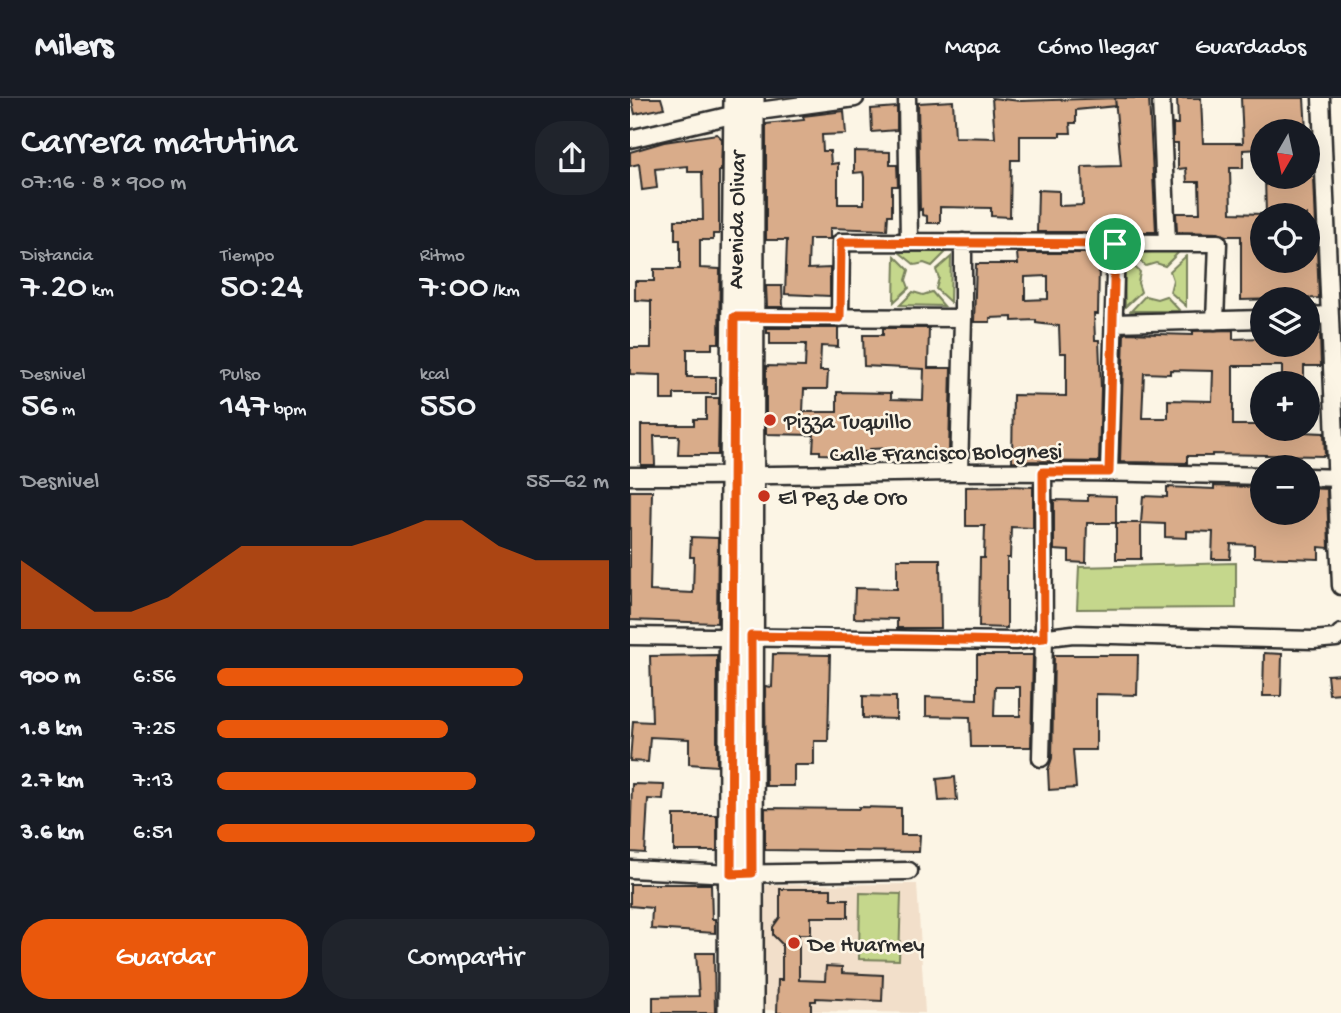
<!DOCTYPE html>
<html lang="es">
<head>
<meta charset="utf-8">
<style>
  :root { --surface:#171b24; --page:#20242c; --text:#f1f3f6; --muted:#9ea1a6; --line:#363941; --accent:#ea580c }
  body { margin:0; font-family:"Gochi Hand",sans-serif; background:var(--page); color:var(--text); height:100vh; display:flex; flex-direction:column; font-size:26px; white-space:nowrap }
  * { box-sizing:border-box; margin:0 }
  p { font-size:23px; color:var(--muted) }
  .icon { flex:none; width:38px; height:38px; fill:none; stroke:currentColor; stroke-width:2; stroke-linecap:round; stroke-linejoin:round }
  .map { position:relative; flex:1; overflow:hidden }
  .panel { display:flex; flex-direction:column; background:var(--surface); width:630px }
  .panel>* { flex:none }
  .needle { width:46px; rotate:189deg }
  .tools { position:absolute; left:620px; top:21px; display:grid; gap:14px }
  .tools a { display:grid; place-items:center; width:70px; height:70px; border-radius:50%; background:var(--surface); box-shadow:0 7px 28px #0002; font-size:35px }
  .pin { position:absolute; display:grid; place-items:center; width:60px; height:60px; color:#fff; margin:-30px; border:4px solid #fff; border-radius:50%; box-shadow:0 2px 7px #0007 }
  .round { display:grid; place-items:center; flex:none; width:74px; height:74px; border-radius:28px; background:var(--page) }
  .overview { display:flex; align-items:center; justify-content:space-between; height:119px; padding:0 21px }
  h1 { font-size:38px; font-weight:600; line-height:52px }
  .stats { display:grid; grid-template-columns:repeat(3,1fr); gap:10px; height:119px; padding:7px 21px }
  .stats div { display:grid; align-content:center }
  .stats b { font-size:35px; font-weight:600 }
  .stats small { font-size:19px; font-weight:400 }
  .stats p { font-size:19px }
  .chart { height:196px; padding:14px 21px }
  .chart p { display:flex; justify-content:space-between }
  .chart svg { width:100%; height:126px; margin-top:7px; fill:var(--accent); opacity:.7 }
  .cta { display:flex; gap:14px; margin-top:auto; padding:14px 21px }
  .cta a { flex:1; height:80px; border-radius:28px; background:var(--accent); color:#fff; font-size:28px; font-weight:600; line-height:80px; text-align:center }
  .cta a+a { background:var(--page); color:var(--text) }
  ul { padding:0 21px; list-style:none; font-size:23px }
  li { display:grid; grid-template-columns:112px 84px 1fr; align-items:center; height:52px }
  li i { height:18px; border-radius:9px; background:var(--accent) }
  header { display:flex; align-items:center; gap:42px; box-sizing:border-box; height:98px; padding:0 35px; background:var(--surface); border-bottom:2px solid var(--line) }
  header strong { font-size:33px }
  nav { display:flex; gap:38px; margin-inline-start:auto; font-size:24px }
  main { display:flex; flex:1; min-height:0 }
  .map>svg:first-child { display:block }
</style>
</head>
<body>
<header>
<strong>Milers</strong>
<nav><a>Mapa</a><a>Cómo llegar</a><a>Guardados</a></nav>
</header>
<main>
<section class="panel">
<div class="overview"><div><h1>Carrera matutina</h1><p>07:16 · 8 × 900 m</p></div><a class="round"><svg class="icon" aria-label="share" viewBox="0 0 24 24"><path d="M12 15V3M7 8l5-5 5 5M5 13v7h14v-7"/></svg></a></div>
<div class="stats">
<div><p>Distancia</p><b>7.20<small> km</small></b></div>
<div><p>Tiempo</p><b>50:24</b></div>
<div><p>Ritmo</p><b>7:00<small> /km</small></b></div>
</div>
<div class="stats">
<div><p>Desnivel</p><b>56<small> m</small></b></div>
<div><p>Pulso</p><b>147<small> bpm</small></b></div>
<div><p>kcal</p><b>550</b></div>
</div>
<div class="chart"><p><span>Desnivel</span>55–62 m</p>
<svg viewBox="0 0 160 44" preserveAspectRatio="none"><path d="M0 44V20L10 29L20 38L30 38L40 33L50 24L60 15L70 15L80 15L90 15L100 11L110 6L120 6L130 15L140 20L150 20L160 20V44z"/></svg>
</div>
<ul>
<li><b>900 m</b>6:56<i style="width:78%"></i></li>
<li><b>1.8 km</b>7:25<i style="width:59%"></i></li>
<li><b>2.7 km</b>7:13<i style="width:66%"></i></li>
<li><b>3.6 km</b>6:51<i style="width:81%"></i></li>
</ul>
<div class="cta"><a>Guardar</a><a>Compartir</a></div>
</section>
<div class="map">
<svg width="711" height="915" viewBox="0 0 711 915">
  <rect width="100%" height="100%" fill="#fcf5e5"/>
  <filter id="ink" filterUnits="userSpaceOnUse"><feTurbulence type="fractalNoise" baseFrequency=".0143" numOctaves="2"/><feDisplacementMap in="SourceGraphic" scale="14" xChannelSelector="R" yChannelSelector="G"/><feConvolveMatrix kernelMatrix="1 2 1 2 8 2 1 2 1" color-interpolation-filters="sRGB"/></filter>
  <g filter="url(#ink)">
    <path fill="#f2dfca" d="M287 786 295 915 131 912 136 787Z"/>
    <path fill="#c5d78c" stroke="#78815c" stroke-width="2" d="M550 153 535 168 526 165 516 168 499 155Z
      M269 154H316L302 168 294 165 285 167Z
      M265 158 279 172 276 182 279 190 264 204Z
      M556 158V208L540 194 543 182 540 173Z
      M321 159 320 204 306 191 309 180 306 172Z
      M494 159 510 174 508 185 511 194 495 209Z
      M283 194 293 197 302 194 314 208 270 207Z
      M515 198 527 201 536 198 550 213H501Z
      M606 465V510L447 511 449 469Z
      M230 795 271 796 269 862 229 861Z"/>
    <path fill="#d9ac8a" stroke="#2b2b2b" stroke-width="2" fill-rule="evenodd" d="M1 0H31L34 10 5 16Z
      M362 0 391 3 485 0 486 8 446 12V25H440L441 35H430V38H390V62H381L380 119 361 118V110L310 109V125H297V118L292 117V111L290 112 288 5 323 3 325 39 365 40Z
      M485 0H519L526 134H407L408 92 429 93V108L453 107 452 69 491 68Z
      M547 0H571L573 45H613L611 0H674L676 33H632V51L613 52V70H600L601 115 632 116V163H677V117H636L635 79H684L689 200 611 202V138H596L588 135 547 134 546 115H570L569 84H557L556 70 548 71V45H543V26H548Z
      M267 9V32L242 34 241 11Z
      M214 13 216 36 192 37 193 53H200L201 66 208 65V106H234V79L233 74 224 75V53L260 54V67H267L268 88H262V117H258L257 132 200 130V141H179L178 171 200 170V198L155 196 157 142H136V26L174 22 173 18Z
      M87 36 92 41 91 73H89V136H83V142H70V170L90 171 89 245H82V251H57V279H86V296H44V302H31V277L0 276V250H21V203L5 202V183H24V171H50V142H45V122H73L72 74H58V68L25 71 27 90 12 92 9 66 0 68V54L34 44Z
      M387 155H474V169H469L468 216H464L465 242H469L471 291 469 364 382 363 383 297 436 298V255H430L429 228 406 225V222L382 223V219L360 220V224H344L346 166H388ZM418 178V201L395 202V179Z
      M136 188H152L153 209H137Z
      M137 230H208V249L191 248 190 273H198L197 291H174L173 314H207V294L261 295V301L293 302 294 271 234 268 233 237H253V230H299L298 270H321L319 354 262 355V350L240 351V354H232V362H217V357L190 356V353H183L184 337 136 336V268L175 269 176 246H140V235H137Z
      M603 232V241L632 240V247H677V236H690L691 268H674V279H652V268H603V327H632V331H671V334L694 335 695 358 582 356V358H557V365L490 364 494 235 563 237V233ZM540 272 583 273 582 303 538 302V320H512L514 275 540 276Z
      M76 300H89L88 357H48L49 338H24L25 367H11V327H64V321H76Z
      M382 388 403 389V430L381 429 380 460H377V530L349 529 350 460H354L355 428H336V389Z
      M584 388 632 389V415H677V390L697 391 699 450 689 449V461L624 459V447L601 446 600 461H582L583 434 557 433V440L535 439V426L511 425 513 398 537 399V389L584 391Z
      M0 393H22L20 493 63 495 64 459H60L61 439 88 440 87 525 0 522Z
      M458 397 486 398V425H457L456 465 439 464V453L424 452V402L458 403Z
      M486 425H511V461H486Z
      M267 461H310L311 530H267V521L224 520 225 490 267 491Z
      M634 555 652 556 651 598H633Z
      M143 556 200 557 198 643H184V667H164V688H136L135 588 142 589Z
      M87 557V668L59 666V641L20 639 18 664 0 663 3 623 22 624 20 558Z
      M347 557H403L401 649H341L340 619 296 618V599L347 601ZM365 589H390V618H364Z
      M424 557H508L507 597 466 596V652H443L446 690 419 692 418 672 422 660Z
      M711 576V595L699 596 697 577Z
      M233 598 266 599V621L233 620Z
      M325 679 327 702 309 703 307 681Z
      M2 686 34 687 33 702 18 701 15 755 0 754Z
      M229 709 271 710V737H290L289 754 135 752V710L229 711Z
      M44 717H87V753H44Z
      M0 786H81L82 821H85V835L21 831 22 810 0 808Z
      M150 791H201V801H218V819H181V836H169V882L195 883 196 868 212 869V875L253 877 252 903 186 900V903H181V915H147L148 882H152V846L143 837V829L150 819Z
      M66 855H84L85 915H23V899L69 898Z"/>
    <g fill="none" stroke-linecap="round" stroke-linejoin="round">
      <g stroke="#2b2b2b" stroke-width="21">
        <path id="street" d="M277 0 279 144
          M531 0 537 145
          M691 0 711 488
          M0 41 106 16 225 0
          M677 218 699 217
          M112 219 333 220
          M210 220 211 144 588 145 585 223
          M484 225 632 221
          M329 374 333 220V144
          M479 374 486 146
          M0 378C110 379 219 375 329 374 430 373 531 375 632 378
          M677 379 711 380
          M0 538 385 543 443 536 683 542 706 540 711 535
          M411 660 414 540 413 374
          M0 771 101 776 279 773"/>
      </g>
      <g stroke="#2b2b2b" stroke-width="28">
        <path id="secondary" d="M100 915 102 379 106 0
          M121 915 122 0"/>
      </g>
      <use href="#street" stroke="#fcf5e5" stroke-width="16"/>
      <use href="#secondary" stroke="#fcf5e5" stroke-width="23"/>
    </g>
  </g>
  <g fill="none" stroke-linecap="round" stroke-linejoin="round" filter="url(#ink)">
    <g stroke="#fff" stroke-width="14">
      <path id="route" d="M211 144 485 146 479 374H413L414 540 385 543 121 538 122 775 101 776 104 219 210 220Z"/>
    </g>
    <use href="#route" stroke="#ea580c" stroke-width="9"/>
  </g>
  <g fill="#c8321e" stroke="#fcf5e5" stroke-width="2.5">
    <circle cx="140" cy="322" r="7"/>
    <circle cx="134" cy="398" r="7"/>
    <circle cx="164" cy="845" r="7"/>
  </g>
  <g text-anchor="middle" stroke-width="5" stroke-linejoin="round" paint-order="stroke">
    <g font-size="23" fill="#2b2b2b" stroke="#fcf5e5">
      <text transform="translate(105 122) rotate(-89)" y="8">Avenida Olivar</text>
      <text transform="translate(316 353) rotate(-1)" y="8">Calle Francisco Bolognesi</text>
    </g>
    <g font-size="23" fill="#2b2b2b" stroke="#fcf5e5" text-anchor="start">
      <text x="154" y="330">Pizza Tuquillo</text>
      <text x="148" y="406">El Pez de Oro</text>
      <text x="178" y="853">De Huarmey</text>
    </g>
  </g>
</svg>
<div class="tools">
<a><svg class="needle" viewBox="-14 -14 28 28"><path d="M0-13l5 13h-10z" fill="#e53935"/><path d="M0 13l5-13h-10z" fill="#9ea1a6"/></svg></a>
<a><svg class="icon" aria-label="locate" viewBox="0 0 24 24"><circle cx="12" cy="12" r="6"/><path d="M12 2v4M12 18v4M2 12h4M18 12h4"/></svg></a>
<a><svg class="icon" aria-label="layers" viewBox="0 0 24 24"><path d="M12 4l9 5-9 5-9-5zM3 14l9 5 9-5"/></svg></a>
<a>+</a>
<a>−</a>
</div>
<div class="pin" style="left:485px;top:146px;background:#1e9e55"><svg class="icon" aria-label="arrive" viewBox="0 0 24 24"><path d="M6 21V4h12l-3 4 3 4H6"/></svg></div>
</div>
</main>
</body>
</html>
